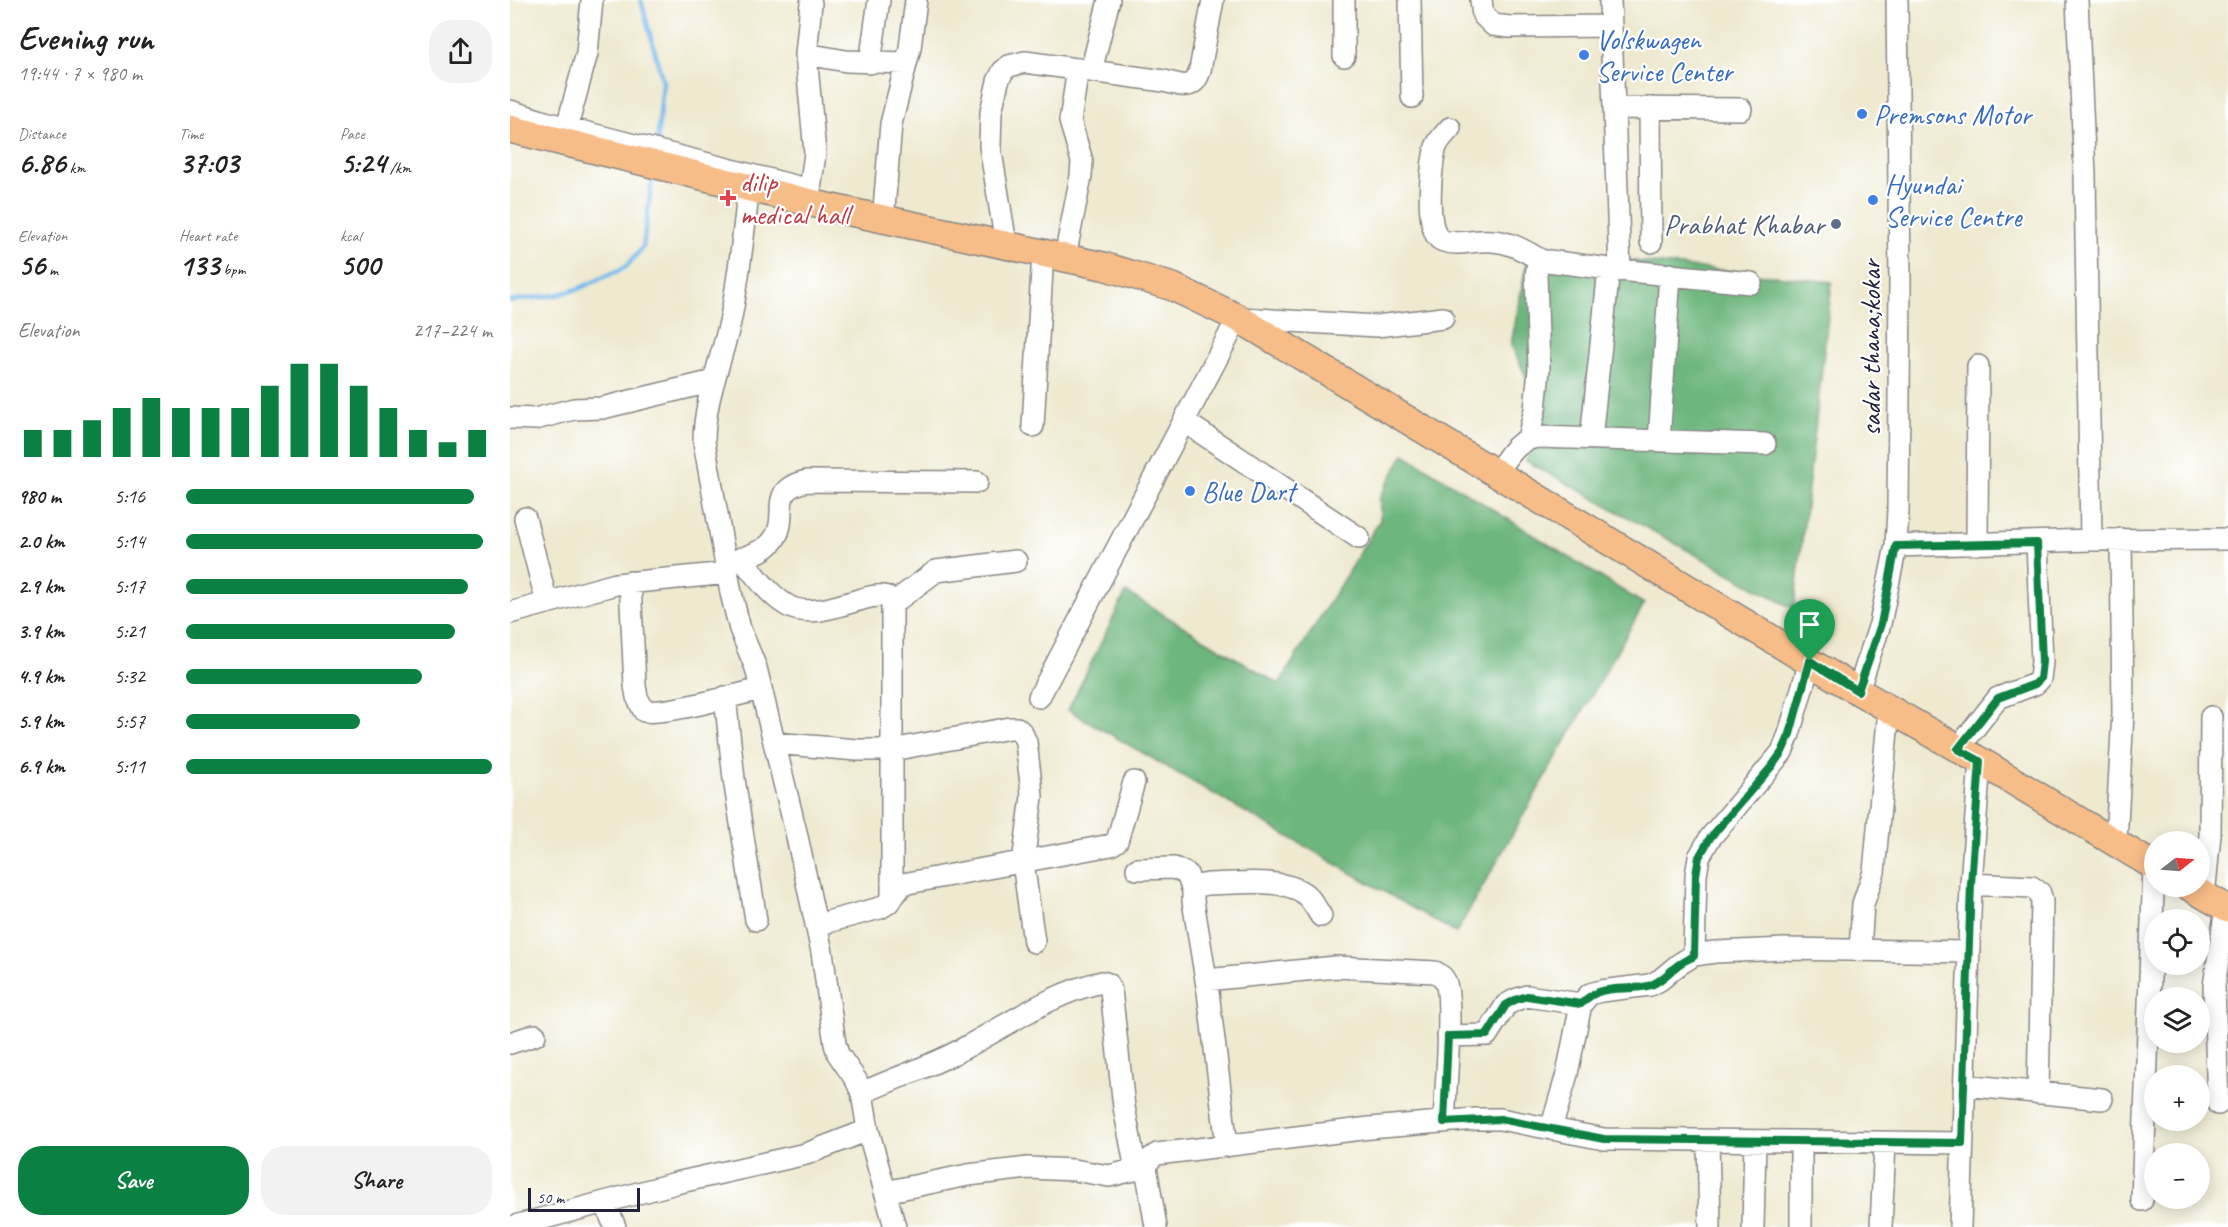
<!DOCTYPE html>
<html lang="en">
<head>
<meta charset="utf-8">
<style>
  :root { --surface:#fff; --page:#f2f2f2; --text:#222; --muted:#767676; --accent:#0b8043 }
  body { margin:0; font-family:Caveat,sans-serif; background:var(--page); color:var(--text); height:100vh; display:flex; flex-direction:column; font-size:22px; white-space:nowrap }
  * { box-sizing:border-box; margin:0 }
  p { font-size:20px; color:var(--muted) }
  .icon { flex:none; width:33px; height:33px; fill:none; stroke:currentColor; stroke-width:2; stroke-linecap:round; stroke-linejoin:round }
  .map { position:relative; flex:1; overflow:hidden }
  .sheet { display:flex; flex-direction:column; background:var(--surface); width:510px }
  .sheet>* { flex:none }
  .needle { width:39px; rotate:73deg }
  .tools { position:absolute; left:1634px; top:831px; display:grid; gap:12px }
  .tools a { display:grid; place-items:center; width:66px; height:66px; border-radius:50%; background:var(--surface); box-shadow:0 3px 15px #0003; font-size:30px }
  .scale { position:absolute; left:18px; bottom:15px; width:112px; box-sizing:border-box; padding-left:6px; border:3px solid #22223b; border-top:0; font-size:16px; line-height:21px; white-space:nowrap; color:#22223b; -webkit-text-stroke:4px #fff; paint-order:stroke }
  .pin { position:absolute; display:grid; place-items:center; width:51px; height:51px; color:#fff; margin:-62px -26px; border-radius:50% 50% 50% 0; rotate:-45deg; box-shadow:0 0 6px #0007 }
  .pin .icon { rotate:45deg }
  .round { display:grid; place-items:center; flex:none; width:63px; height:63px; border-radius:24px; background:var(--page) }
  .summary { display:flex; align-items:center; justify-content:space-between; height:102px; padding:0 18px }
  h1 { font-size:33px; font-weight:600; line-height:45px }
  .metrics { display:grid; grid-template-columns:repeat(3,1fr); gap:9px; height:102px; padding:6px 18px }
  .metrics div { display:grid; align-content:center }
  .metrics b { font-size:30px; font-weight:600 }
  .metrics small { font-size:16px; font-weight:400 }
  .metrics p { font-size:16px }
  .chart { height:168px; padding:12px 18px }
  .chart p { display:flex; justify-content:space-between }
  .chart svg { width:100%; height:108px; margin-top:6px; stroke:var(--accent); stroke-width:6 }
  .cta { display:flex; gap:12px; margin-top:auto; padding:12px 18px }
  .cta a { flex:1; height:69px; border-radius:24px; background:var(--accent); color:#fff; font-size:24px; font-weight:600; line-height:69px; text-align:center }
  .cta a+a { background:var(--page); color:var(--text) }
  ul { padding:0 18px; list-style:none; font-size:20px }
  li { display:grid; grid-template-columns:96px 72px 1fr; align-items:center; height:45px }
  li i { height:15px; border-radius:8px; background:var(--accent) }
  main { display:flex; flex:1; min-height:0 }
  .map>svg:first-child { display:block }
</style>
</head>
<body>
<main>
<section class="sheet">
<div class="summary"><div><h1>Evening run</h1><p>19:44 · 7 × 980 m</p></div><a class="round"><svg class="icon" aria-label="share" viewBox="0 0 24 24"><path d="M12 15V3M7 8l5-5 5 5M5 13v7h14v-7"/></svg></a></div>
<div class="metrics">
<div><p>Distance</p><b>6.86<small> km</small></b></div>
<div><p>Time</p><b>37:03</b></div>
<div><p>Pace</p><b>5:24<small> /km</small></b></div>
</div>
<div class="metrics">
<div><p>Elevation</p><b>56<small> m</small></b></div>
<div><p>Heart rate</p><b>133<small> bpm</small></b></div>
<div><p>kcal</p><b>500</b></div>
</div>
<div class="chart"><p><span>Elevation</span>217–224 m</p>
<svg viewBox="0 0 160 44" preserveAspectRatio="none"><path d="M5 44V33M15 44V33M25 44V29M35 44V24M45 44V20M55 44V24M65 44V24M75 44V24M85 44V15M95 44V6M105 44V6M115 44V15M125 44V24M135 44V33M145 44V38M155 44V33"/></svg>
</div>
<ul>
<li><b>980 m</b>5:16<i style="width:94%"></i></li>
<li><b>2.0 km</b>5:14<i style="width:97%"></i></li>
<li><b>2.9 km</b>5:17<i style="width:92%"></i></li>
<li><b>3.9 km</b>5:21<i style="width:88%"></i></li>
<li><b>4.9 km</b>5:32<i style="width:77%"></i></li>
<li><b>5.9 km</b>5:57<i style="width:57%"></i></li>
<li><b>6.9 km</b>5:11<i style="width:100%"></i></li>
</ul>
<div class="cta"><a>Save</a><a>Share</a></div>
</section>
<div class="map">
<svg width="1718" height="1227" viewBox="0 0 1718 1227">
  <rect width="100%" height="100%" fill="#fff"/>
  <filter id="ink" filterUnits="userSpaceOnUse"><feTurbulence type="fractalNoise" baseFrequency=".0167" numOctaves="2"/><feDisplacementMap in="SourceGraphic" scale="12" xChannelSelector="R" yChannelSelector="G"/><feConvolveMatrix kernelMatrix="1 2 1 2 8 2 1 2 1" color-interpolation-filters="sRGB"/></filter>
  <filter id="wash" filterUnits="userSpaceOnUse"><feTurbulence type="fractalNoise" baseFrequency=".008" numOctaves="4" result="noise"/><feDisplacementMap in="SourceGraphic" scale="24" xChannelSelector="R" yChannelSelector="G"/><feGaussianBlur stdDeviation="1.35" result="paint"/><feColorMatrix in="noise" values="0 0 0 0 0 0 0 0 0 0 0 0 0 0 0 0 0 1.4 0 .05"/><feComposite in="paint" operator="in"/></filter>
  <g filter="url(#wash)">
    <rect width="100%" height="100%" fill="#eee9cf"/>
    <path fill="#6db67d" stroke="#486c5c" stroke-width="1.5" d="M1019 250 1322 282 1284 609 1016 461 1032 409 1001 345Z
      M894 454 1134 604 946 933 558 710 616 592 769 684 870 520V497Z"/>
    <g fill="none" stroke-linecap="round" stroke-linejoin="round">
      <path stroke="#74b9eb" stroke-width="4.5" d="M131 0 153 82 147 144
        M0 301 46 295 68 289 116 267 133 247 143 173"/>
    </g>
  </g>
  <g filter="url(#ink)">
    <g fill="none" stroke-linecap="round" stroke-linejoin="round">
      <g stroke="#888685" stroke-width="24">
        <path id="minor" d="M900 0 902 97
          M971 0 973 15 983 25 1000 27 1101 26
          M1100 0 1110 270
          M1567 0 1575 175 1581 540
          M296 54 336 61 396 63
          M834 56V0
          M360 63 369 0
          M581 71 599 0
          M1104 108 1231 109
          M1140 108 1141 242
          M0 111 35 122 292 188
          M57 127 77 53 82 0
          M940 128C935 134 929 139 926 147 921 162 914 232 931 240 946 247 967 239 982 241 1002 242 1016 252 1033 261
          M300 190 305 153 296 54 301 3
          M238 194C233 237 229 280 220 322 211 362 194 400 194 442L221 593 230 629 246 668 286 832 312 952 325 1044 328 1054 346 1080 352 1093 358 1130 385 1227
          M374 209 381 124 400 48 406 0
          M496 244 480 146 481 112 488 81 493 71 499 66 515 62 654 81C671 85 684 92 690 70L703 0
          M555 257 571 176 572 161 560 121 568 69
          M0 418 25 419 64 409 92 408 204 381
          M675 422 849 538
          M523 426 533 252
          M1018 438 1025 410 1029 369 1026 275 1028 264 1039 261 1099 269 1241 283
          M1081 439 1099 269
          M1149 441 1160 274
          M987 473C998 457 1007 439 1028 437L1255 444
          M15 518 37 603
          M1467 544 1468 366
          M1386 546 1581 540 1718 539
          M231 558C246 575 260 597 280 607 312 622 362 587 379 598L382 604V896
          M219 563C232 558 252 553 261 543 284 518 253 490 297 481L467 482
          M120 582 125 686 127 697 134 711C156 715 226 695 251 689
          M382 604 426 571 506 561
          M0 613 106 584 218 573
          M1348 691 1370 624 1386 546 1388 510 1390 282 1387 0
          M215 697 224 779 246 920
          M529 697 728 318 867 326 933 318
          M264 743 347 750H382L500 728H507L512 733 516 742 521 784 522 797 513 862 524 942
          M1448 749 1488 698 1525 684 1530 679 1532 662 1527 543
          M1606 842 1613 713 1611 539
          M627 869 664 868 677 874 683 891
          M1461 884 1522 887 1530 893 1532 901 1528 1093
          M1694 896 1700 835 1701 717
          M306 925 370 908 378 903 393 884 601 845 607 841 624 782
          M1350 950 1353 904 1364 872 1379 709
          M1184 955 1186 875 1189 857 1200 838 1272 752 1279 734 1300 661
          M696 980 826 967 925 972C929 974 933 977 935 981 944 998 935 1097 934 1122
          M938 1036 977 1035 996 1005 1005 1000 1017 996 1071 1004
          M0 1043 25 1035
          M1454 1085 1592 1099
          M352 1093C387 1077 425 1065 458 1046 501 1023 544 992 592 982L598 984 601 990 614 1107 626 1170
          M1708 1104 1704 986 1716 908
          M1041 1129 1057 1074 1071 1004 1080 994 1091 991 1140 985 1150 980 1168 965 1184 955 1205 952 1275 949 1459 952
          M1198 1141 1200 1227
          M1291 1142V1227
          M717 1146 698 992 683 901V891L687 886 698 884C725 884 779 876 798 897 803 902 807 910 811 916
          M375 1192 458 1175 518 1168 564 1170 599 1176 636 1167
          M1632 1200 1644 866
          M95 1202 105 1227
          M1 1227 166 1183 296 1154 358 1130
          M646 1227 636 1167 640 1159 647 1154 860 1128 966 1119H990L1094 1139 1452 1143
          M1243 1227 1245 1141
          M1371 1227 1375 1143
          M1450 1227 1461 884 1470 761"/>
      </g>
      <g stroke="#888685" stroke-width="30">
        <path id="major" d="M0 129 322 208 593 266 663 287 728 318 1348 691 1470 761 1644 866
          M1678 886 1718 909"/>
      </g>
      <use href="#minor" stroke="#fff" stroke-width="21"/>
      <use href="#major" stroke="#f7bd88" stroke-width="27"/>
    </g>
  </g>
  <g fill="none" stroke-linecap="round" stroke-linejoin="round" filter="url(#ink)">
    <g stroke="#fff" stroke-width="12">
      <path id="route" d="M1527 543 1532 662 1530 679 1525 684 1488 698 1448 749 1470 761 1461 884 1452 1143 1094 1139 990 1119 934 1122 938 1036 977 1035 996 1005 1005 1000 1017 996 1071 1004C1092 981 1116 993 1141 985 1152 981 1159 972 1168 965 1173 961 1179 959 1184 956L1186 875 1189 857 1200 838 1262 766 1272 752 1280 734 1300 661 1348 691 1371 624 1386 546Z"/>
    </g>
    <use href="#route" stroke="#0b8043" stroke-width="8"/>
  </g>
  <g fill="#3f7fe0" stroke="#fff" stroke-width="2">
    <circle cx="1074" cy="55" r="6"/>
    <circle cx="1352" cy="114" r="6"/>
    <circle cx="1363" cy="200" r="6"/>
    <circle cx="680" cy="491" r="6"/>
  </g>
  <path fill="#e0444e" stroke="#fff" stroke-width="2" d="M215 189h6v6h6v6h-6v6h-6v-6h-6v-6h6z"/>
  <circle fill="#5c6f8a" stroke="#fff" stroke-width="2" cx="1326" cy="224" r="6"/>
  <g text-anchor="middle" stroke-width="4.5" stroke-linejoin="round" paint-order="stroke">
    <g font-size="28" fill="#366cbe" stroke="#fff" text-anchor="start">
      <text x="1086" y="49">Volskwagen<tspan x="1086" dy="32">Service Center</tspan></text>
      <text x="1364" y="124">Premsons Motor</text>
      <text x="1375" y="194">Hyundai<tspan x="1375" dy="32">Service Centre</tspan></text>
      <text x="692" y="501">Blue Dart</text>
    </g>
    <g font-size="28" fill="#be3a42" stroke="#fff" text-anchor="start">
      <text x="230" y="192">dilip<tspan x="230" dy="32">medical hall</tspan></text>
    </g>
    <g font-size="28" fill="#4e5e75" stroke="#fff" text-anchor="end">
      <text x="1314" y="234">Prabhat Khabar</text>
    </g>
    <g font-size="28" fill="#22223b" stroke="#fff">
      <text transform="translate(1360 348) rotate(-90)" y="10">sadar thana;kokar</text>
    </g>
  </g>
</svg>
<div class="tools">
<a><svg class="needle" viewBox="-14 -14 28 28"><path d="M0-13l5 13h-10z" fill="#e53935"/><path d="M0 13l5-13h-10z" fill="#767676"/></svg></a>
<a><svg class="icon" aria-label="locate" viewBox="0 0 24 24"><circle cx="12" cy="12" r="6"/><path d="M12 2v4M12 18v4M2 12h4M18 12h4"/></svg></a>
<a><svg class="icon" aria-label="layers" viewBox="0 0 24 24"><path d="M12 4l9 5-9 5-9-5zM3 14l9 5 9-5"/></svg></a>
<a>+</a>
<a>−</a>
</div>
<div class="scale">50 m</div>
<div class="pin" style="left:1300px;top:661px;background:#1e9e55"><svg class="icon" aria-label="arrive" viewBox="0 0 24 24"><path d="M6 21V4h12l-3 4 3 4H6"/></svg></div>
</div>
</main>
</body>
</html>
